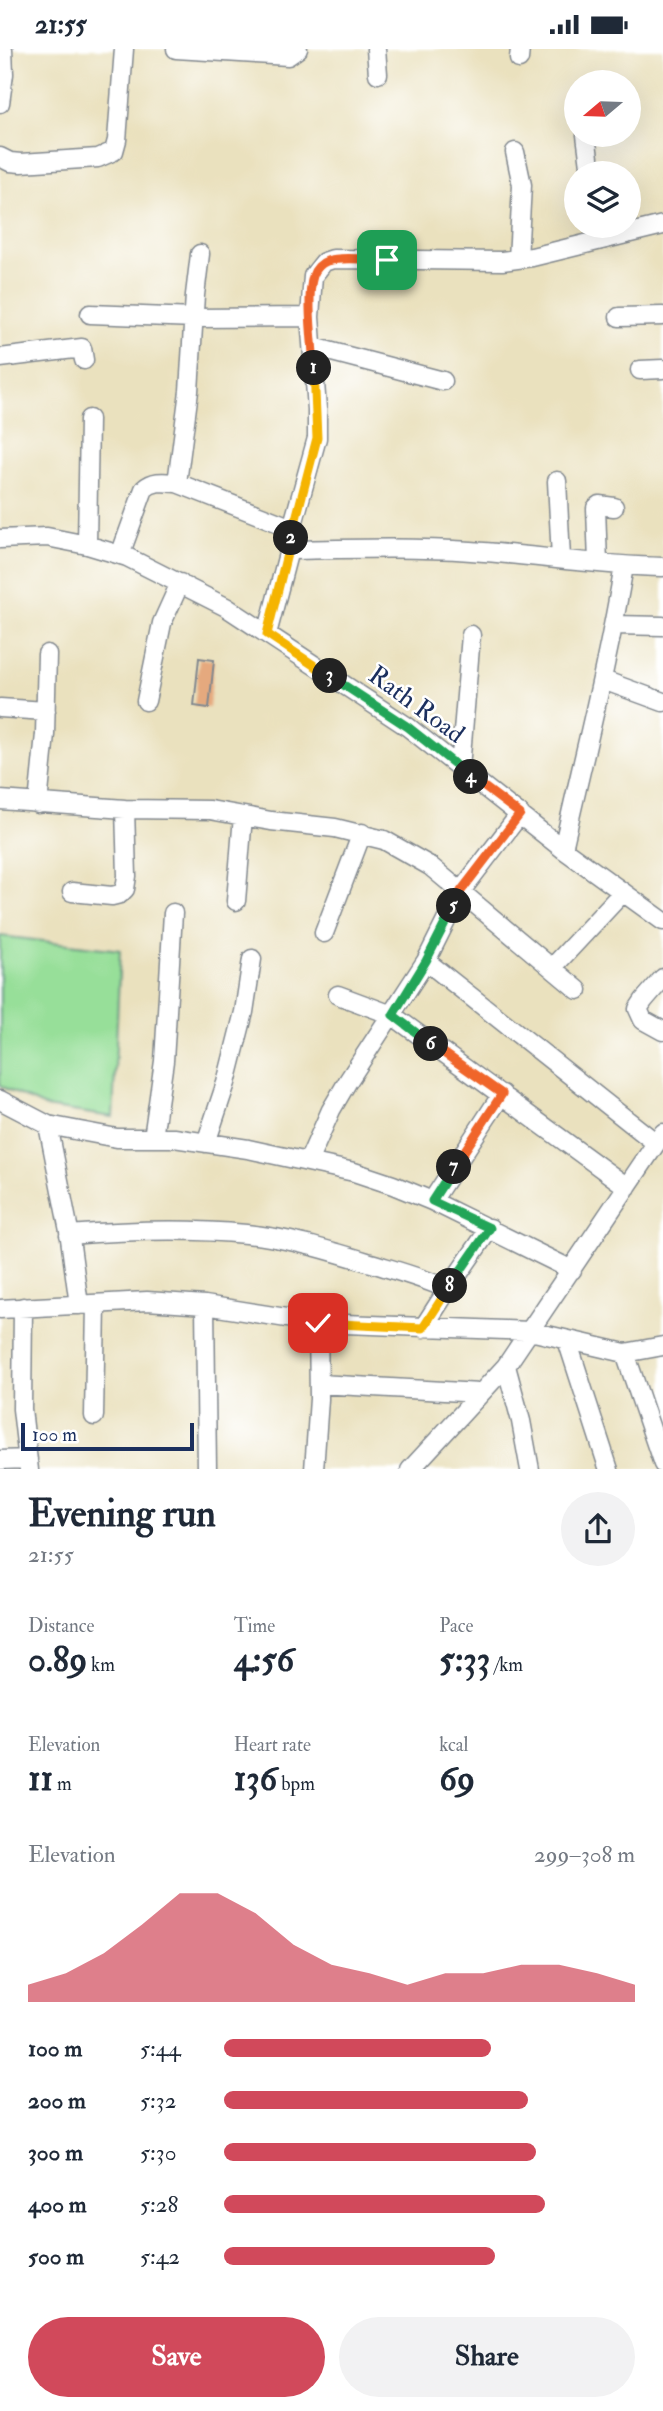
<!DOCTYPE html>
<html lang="en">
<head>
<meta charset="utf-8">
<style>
  :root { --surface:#fff; --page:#f2f2f3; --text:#1f2937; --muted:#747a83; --accent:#d1495b }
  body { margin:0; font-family:"IM FELL Double Pica",serif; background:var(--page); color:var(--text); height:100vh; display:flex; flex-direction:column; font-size:26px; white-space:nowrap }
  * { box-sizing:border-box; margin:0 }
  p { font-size:23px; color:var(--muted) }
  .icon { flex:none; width:38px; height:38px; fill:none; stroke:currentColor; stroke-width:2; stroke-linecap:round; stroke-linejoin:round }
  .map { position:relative; height:1420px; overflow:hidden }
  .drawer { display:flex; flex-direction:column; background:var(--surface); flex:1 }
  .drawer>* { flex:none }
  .needle { width:46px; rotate:251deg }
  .tools { position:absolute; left:564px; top:21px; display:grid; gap:14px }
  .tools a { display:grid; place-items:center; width:77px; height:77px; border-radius:50%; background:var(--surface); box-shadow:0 7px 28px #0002; font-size:35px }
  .scale { position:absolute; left:21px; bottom:18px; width:173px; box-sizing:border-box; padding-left:7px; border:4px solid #1b2f5e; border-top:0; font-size:19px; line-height:24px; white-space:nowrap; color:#1b2f5e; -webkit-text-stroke:5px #fff; paint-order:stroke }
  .pin { position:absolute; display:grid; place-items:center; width:60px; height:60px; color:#fff; margin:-30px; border-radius:14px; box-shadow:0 4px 10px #0006 }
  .km { position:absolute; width:35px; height:35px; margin:-18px; border-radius:50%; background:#222; color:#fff; font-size:19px; line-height:35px; text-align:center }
  .round { display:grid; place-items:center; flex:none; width:74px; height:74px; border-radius:37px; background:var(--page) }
  .head { display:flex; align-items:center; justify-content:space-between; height:119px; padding:0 28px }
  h1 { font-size:38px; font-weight:700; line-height:52px }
  .figures { display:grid; grid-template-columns:repeat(3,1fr); gap:10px; height:119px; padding:7px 28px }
  .figures div { display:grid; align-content:center }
  .figures b { font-size:35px; font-weight:700 }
  .figures small { font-size:19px; font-weight:400 }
  .figures p { font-size:19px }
  .chart { height:196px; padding:14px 28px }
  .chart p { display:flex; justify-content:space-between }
  .chart svg { width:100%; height:126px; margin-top:7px; fill:var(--accent); opacity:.7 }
  .primary-button { display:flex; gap:14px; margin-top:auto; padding:14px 28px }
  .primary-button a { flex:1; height:80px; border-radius:42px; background:var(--accent); color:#fff; font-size:28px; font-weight:700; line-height:80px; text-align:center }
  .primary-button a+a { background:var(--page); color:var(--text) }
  ul { padding:0 28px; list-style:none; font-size:23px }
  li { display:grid; grid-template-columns:112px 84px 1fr; align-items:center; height:52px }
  li i { height:18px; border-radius:9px; background:var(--accent) }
  .status { display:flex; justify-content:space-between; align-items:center; height:49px; padding:0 35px; background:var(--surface); direction:ltr }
  .status svg { height:19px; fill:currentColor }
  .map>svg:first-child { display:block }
</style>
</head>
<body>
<div class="status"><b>21:55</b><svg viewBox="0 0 49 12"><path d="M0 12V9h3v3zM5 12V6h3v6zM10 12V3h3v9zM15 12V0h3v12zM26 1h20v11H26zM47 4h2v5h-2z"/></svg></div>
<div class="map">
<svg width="663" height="1421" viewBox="0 0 663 1421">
  <rect width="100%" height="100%" fill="#fff"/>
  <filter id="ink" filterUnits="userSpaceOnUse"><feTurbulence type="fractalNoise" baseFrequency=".0143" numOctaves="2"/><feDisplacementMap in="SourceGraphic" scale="14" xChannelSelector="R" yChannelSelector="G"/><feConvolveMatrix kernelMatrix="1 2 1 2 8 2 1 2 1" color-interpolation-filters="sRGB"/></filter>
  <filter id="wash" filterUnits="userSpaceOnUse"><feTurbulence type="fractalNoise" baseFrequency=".00686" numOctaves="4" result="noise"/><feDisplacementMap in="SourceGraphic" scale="28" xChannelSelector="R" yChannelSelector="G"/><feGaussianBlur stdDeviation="1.57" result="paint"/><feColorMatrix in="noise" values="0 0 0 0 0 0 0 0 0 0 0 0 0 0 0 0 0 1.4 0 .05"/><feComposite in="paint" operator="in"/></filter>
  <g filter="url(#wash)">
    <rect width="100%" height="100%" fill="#eae1be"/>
    <path fill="#97df99" stroke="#59877c" stroke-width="2" d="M0 887 120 901 113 1068 45 1058 0 1037Z"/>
    <g id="blocks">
      <path fill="#e5a97e" d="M199 609 214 611 209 659 194 657Z"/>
    </g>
  </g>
  <g filter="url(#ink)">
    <use href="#blocks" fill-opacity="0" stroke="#82888e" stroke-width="2"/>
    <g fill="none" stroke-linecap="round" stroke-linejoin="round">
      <g stroke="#82888e" stroke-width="21">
        <path id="minor" d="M176 0 288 7 298 0
          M376 0 378 25
          M519 10 520 0
          M0 54 4 25 3 0
          M586 86 591 124
          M515 103 522 136 518 210
          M0 108 10 113 21 114 98 109 114 102 117 91 124 0
          M90 265 195 269 310 268
          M619 268 663 267
          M313 298 443 332
          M0 309 82 299 84 311
          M640 321 663 320
          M557 432 561 509
          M177 434 189 342 195 246 200 205
          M292 479 289 501C349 500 410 498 471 502 535 506 599 517 663 518
          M0 490 47 488 87 496 127 508 226 558 408 678 563 800 663 872
          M87 496 89 370
          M120 506 144 440C154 431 164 433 177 434L292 479 317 389V360L310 268 313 227 324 213 333 210 502 212 532 208 663 176
          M598 514 596 459 599 456 614 458
          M614 576 663 577
          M267 585 289 501
          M603 631 663 653
          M146 652 162 574 180 534
          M0 659 46 662
          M460 719 471 586
          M0 751 125 760 210 761 271 772 335 779 384 791 430 817 578 941
          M38 755 45 685 47 605
          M563 800C584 706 608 613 624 517
          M72 843 112 847 120 845 125 840 127 827 125 760
          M236 852 243 767
          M324 884 362 784
          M426 912 656 1094
          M552 919 623 843
          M663 929 644 951 638 960 643 971 663 982
          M338 946 392 966 627 1138
          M0 1051 48 1076 117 1089H174L248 1100 354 1123 393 1136 432 1152 572 1221
          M48 1076 69 1182 79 1256
          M153 1089 164 1012 173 864
          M206 1094 226 1034 244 963 252 910
          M308 1113 331 1061 348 1032 426 912 461 842 520 765
          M432 1152 502 1045
          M69 1186C129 1181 187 1179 246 1185 289 1189 331 1202 371 1214 397 1222 423 1229 448 1240L423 1279
          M448 1240 490 1179
          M205 1256 207 1421
          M23 1258 22 1360 29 1421
          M0 1260 147 1252 205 1256 318 1274 530 1282 625 1304 663 1297
          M567 1291 609 1421
          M625 1304 663 1415
          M506 1317 521 1372 530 1421
          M319 1335 480 1344
          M94 1367 96 1255
          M0 1411 28 1410
          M314 1421 319 1350 318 1274
          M410 1421 506 1317 663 1084"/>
      </g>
      <use href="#minor" stroke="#fff" stroke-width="18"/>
    </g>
  </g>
  <g fill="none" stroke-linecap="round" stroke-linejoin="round" filter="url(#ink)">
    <g stroke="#fff" stroke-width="14">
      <path id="split-1" d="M314 319C313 295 306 249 313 227 315 220 321 214 327 212 342 207 371 211 387 211"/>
    </g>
    <g stroke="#fff" stroke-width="14">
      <path id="split-2" d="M291 489 317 389 314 319"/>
    </g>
    <g stroke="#fff" stroke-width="14">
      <path id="split-3" d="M291 489 267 585 330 627"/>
    </g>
    <g stroke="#fff" stroke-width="14">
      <path id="split-4" d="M330 627 408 678 471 728"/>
    </g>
    <g stroke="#fff" stroke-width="14">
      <path id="split-5" d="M454 857 461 842 520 765 471 728"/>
    </g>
    <g stroke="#fff" stroke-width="14">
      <path id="split-6" d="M431 995 393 966 426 912 454 857"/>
    </g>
    <g stroke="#fff" stroke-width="14">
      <path id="split-7" d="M431 995 502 1045 454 1118"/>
    </g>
    <g stroke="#fff" stroke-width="14">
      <path id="split-8" d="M450 1237 490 1179 432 1152 454 1118"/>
    </g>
    <g stroke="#fff" stroke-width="14">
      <path id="split-9" d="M318 1274 423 1279 450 1237"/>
    </g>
    <use href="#split-1" stroke="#f0652b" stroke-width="9"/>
    <use href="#split-2" stroke="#f5b400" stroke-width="9"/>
    <use href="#split-3" stroke="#f5b400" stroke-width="9"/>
    <use href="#split-4" stroke="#22a559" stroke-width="9"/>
    <use href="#split-5" stroke="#f0652b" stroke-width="9"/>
    <use href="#split-6" stroke="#22a559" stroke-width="9"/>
    <use href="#split-7" stroke="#f0652b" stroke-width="9"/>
    <use href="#split-8" stroke="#22a559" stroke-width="9"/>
    <use href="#split-9" stroke="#f5b400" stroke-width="9"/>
  </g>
  <g text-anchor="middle" stroke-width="5" stroke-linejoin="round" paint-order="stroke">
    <g font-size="26" fill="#1b2f5e" stroke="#fff">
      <text transform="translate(417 655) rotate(36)" y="9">Rath Road</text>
    </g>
  </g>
</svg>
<div class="tools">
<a><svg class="needle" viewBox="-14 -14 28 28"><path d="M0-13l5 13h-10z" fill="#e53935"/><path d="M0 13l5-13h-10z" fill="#747a83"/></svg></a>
<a><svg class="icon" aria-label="layers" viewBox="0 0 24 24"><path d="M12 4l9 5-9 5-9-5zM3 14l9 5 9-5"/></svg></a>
</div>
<div class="scale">100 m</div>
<div class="pin" style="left:387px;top:211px;background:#1e9e55"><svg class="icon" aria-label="arrive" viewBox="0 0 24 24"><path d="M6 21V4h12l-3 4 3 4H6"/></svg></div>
<div class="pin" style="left:318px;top:1274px;background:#d93025"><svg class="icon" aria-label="check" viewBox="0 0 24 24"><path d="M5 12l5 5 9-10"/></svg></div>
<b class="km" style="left:314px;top:319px">1</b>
<b class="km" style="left:291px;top:489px">2</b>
<b class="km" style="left:330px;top:627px">3</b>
<b class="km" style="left:471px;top:728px">4</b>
<b class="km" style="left:454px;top:857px">5</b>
<b class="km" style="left:431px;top:995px">6</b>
<b class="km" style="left:454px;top:1118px">7</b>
<b class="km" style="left:450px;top:1237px">8</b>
</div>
<section class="drawer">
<div class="head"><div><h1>Evening run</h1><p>21:55</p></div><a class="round"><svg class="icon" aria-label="share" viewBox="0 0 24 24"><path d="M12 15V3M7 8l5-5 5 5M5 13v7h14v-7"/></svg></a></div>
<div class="figures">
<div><p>Distance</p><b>0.89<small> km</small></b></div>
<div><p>Time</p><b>4:56</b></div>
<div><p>Pace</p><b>5:33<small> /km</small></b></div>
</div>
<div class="figures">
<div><p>Elevation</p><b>11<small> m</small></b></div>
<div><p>Heart rate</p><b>136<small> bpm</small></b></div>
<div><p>kcal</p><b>69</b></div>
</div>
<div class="chart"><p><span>Elevation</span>299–308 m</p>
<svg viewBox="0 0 160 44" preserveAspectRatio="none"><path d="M0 44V38L10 34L20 27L30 17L40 6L50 6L60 13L70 24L80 31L90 34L100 38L110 34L120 34L130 31L140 31L150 34L160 38V44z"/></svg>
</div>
<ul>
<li><b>100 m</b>5:44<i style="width:65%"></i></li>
<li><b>200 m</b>5:32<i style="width:74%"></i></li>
<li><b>300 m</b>5:30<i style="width:76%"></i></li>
<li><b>400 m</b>5:28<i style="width:78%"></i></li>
<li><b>500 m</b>5:42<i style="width:66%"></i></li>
</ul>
<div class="primary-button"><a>Save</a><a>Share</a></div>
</section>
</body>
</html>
